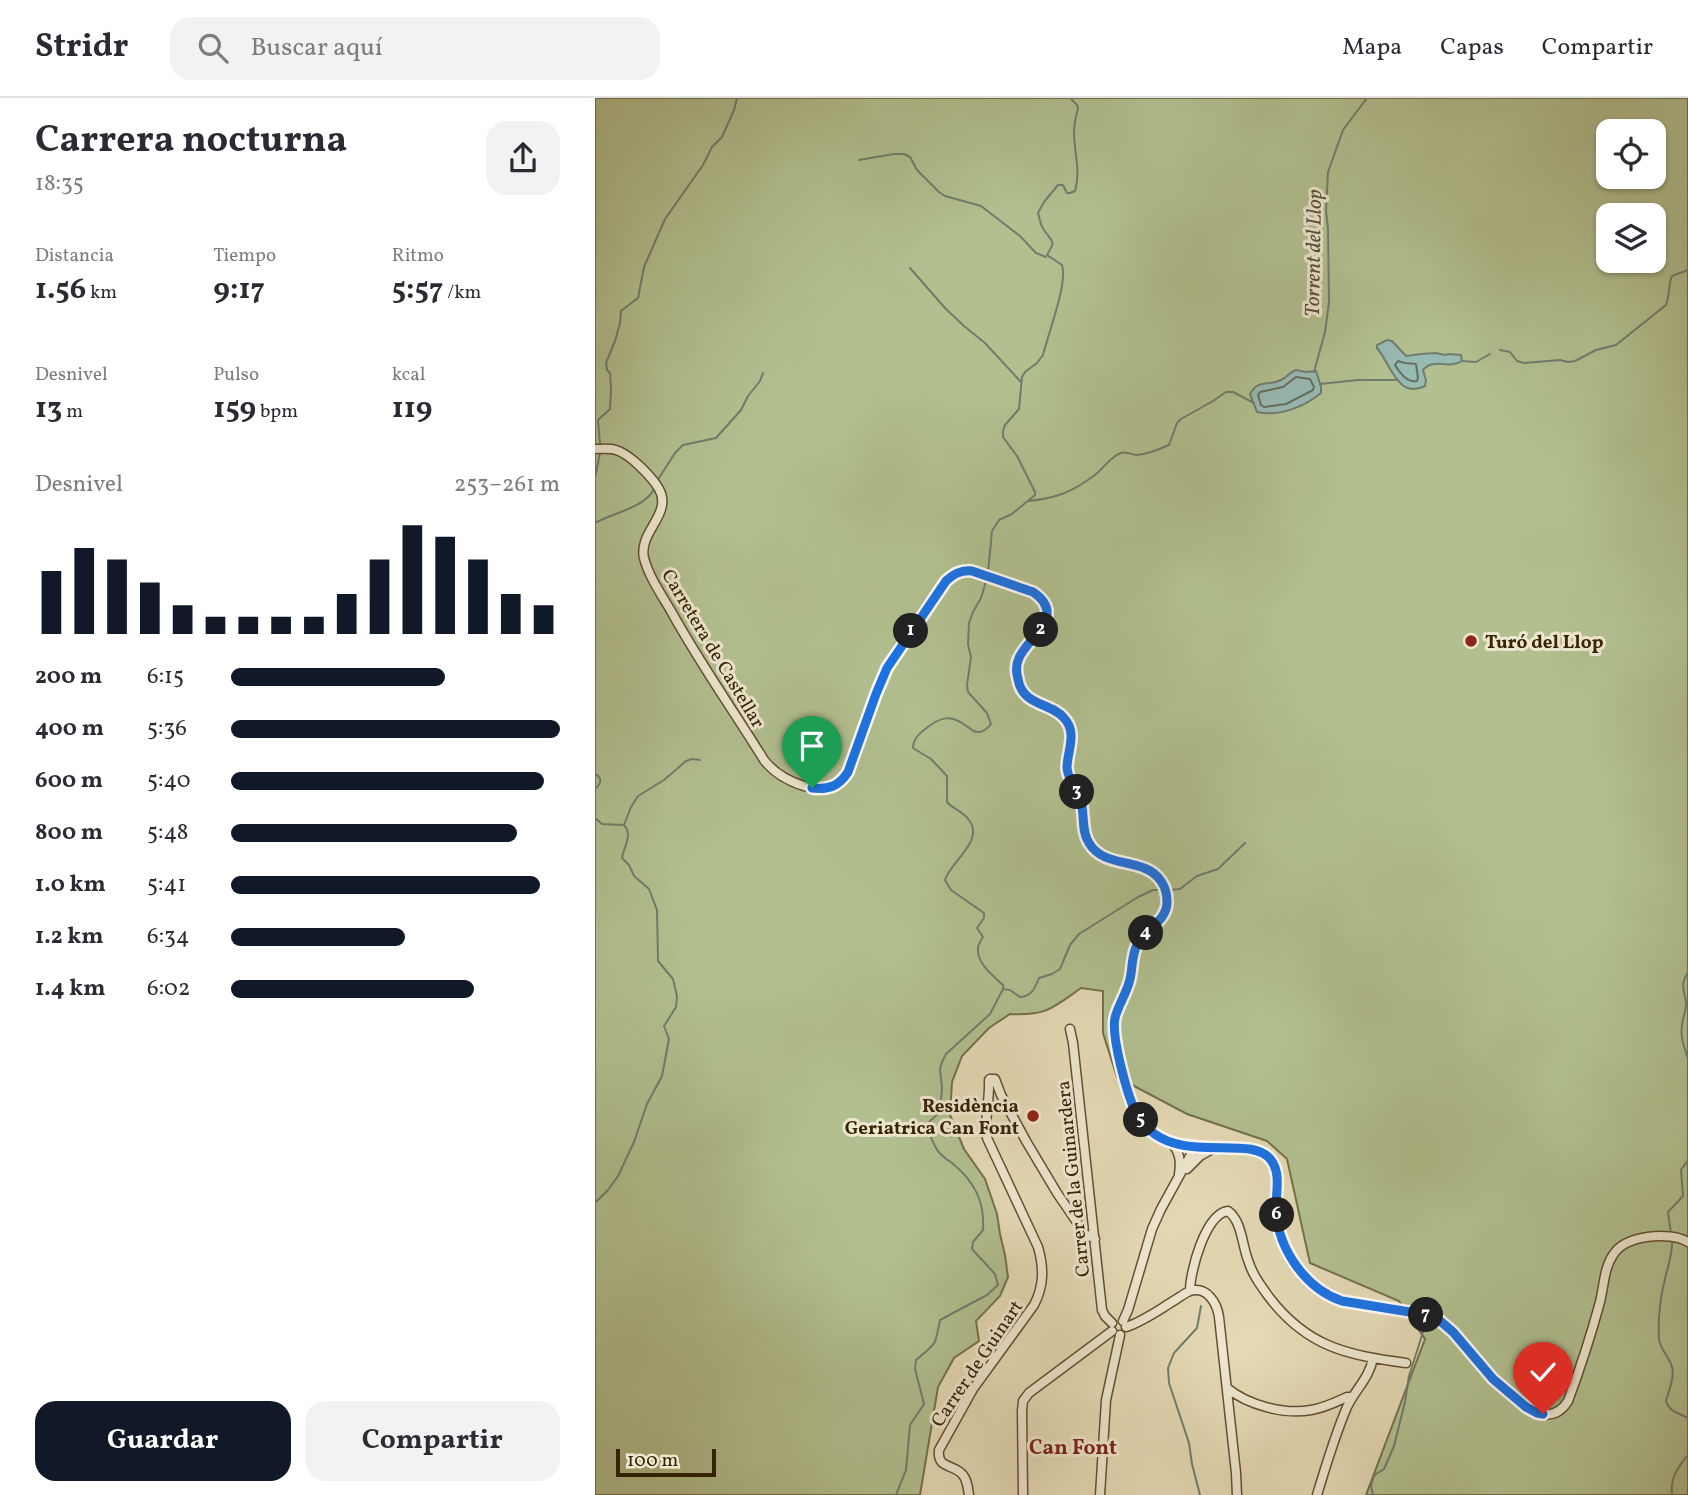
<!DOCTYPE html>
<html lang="es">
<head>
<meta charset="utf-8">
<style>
  :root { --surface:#fff; --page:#f2f2f3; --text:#2b2b33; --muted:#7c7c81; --line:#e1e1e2; --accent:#111827 }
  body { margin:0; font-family:Vollkorn,serif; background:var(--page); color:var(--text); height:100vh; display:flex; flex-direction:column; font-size:26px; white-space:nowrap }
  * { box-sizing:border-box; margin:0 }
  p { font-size:23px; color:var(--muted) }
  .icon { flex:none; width:38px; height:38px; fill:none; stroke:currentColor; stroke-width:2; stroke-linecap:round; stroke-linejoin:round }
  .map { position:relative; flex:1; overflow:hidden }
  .drawer { display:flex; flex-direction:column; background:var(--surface); width:595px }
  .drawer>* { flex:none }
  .fabs { position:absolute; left:1001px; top:21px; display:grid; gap:14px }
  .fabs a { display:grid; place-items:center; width:70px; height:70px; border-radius:14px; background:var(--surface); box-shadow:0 2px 5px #0004; font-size:35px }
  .scale { position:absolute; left:21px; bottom:18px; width:100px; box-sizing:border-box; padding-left:7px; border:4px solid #362205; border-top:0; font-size:19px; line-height:24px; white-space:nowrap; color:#362205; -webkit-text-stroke:5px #eee7d0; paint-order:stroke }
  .pin { position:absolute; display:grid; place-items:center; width:60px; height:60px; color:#fff; margin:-72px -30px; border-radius:50% 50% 50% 0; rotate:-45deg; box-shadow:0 0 7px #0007 }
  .pin .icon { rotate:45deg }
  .km { position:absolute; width:35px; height:35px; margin:-18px; border-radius:50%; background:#222; color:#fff; font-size:19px; line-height:35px; text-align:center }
  .round { display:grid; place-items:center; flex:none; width:74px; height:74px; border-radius:21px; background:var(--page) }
  .headline { display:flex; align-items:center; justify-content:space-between; height:119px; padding:0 35px }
  h1 { font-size:38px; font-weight:700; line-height:52px }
  .figures { display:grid; grid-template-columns:repeat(3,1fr); gap:10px; height:119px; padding:7px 35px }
  .figures div { display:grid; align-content:center }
  .figures b { font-size:30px; font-weight:700 }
  .figures small { font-size:19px; font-weight:400 }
  .figures p { font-size:19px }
  .chart { height:196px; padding:14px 35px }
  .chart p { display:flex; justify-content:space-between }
  .chart svg { width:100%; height:126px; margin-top:7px; stroke:var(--accent); stroke-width:6 }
  .action { display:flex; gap:14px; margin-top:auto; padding:14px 35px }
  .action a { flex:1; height:80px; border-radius:21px; background:var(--accent); color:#fff; font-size:28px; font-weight:700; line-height:80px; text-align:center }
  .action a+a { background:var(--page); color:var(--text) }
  ul { padding:0 35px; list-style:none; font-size:23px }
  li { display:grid; grid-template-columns:112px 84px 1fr; align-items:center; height:52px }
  li i { height:18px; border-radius:9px; background:var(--accent) }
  header { display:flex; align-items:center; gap:42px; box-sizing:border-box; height:98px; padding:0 35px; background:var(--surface); border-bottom:2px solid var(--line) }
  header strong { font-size:33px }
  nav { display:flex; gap:38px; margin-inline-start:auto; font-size:24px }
  .search { width:490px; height:63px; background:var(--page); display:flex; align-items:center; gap:18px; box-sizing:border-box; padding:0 24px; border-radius:21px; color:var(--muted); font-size:26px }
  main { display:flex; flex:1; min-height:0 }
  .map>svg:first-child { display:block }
</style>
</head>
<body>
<header>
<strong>Stridr</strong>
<div class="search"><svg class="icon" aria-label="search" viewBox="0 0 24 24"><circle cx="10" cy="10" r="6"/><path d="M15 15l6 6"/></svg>Buscar aquí</div>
<nav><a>Mapa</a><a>Capas</a><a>Compartir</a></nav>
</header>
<main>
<section class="drawer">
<div class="headline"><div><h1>Carrera nocturna</h1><p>18:35</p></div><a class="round"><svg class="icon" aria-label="share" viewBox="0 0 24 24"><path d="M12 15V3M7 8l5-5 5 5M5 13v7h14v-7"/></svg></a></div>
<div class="figures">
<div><p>Distancia</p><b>1.56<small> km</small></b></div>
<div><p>Tiempo</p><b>9:17</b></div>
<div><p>Ritmo</p><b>5:57<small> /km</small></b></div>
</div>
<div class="figures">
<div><p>Desnivel</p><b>13<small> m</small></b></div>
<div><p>Pulso</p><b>159<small> bpm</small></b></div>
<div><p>kcal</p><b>119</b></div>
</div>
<div class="chart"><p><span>Desnivel</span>253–261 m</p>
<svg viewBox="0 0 160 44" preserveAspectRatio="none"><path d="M5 44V22M15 44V14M25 44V18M35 44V26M45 44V34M55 44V38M65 44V38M75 44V38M85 44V38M95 44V30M105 44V18M115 44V6M125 44V10M135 44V18M145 44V30M155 44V34"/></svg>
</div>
<ul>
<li><b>200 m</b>6:15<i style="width:65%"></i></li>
<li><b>400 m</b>5:36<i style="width:100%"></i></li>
<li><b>600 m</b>5:40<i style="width:95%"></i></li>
<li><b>800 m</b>5:48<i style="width:87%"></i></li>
<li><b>1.0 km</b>5:41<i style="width:94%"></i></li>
<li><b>1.2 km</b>6:34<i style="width:53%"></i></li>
<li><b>1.4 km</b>6:02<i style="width:74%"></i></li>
</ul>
<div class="action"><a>Guardar</a><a>Compartir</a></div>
</section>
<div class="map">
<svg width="1093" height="1397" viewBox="0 0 1093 1397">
  <rect width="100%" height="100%" fill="#e5dab6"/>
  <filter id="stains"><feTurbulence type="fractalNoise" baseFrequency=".00286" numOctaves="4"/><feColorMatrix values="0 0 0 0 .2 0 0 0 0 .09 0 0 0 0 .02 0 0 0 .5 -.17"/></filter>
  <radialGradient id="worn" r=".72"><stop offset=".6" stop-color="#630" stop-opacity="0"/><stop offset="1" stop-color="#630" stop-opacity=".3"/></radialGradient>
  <path fill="#b2c090" stroke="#74714a" stroke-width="2" fill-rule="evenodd" d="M0 0H1093V1397H771L830 1241 804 1203 715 1165 692 1061 672 1043 592 1016 522 979 508 935V893L486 890C458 910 451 918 415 916L394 930 367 958 357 984 355 1017 369 1051 390 1081 402 1116 405 1136 410 1157 413 1179 405 1198 381 1223 384 1243 359 1260 343 1289 325 1397H0ZM1013 33H1059V79H1013ZM1013 117H1059V163H1013Z"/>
  <path fill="#97bab4" stroke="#707d6e" stroke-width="2" d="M792 242 797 243 811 258 826 256 841 255 850 257 854 256 866 257 867 263C853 272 839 259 828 272L831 282 830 288C803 302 795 265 782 250V247Z
    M701 272 711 274 721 273 726 289V295C709 309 684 319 662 314L655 296C664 280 673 289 686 282 693 279 694 274 701 272Z"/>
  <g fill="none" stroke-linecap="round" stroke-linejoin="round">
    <path stroke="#666e5c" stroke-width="2" d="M803 263 810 265 821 266 823 280 822 283C812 285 805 275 800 267Z
      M701 279 715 281 719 289 718 292 691 306 669 309 666 307 663 297 665 294 688 289Z"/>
    <path stroke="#707d6e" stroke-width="2" d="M264 62 299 56H309L315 59 322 72 344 94 350 98 386 108 425 138 441 155 451 159
      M315 170 350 210 369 228 390 245 426 284
      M905 252 915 254 922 263 929 265 965 262 973 264 980 263 1001 252 1021 247 1071 207C1075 197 1073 187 1077 178L1093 172
      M867 263 881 264 895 256
      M719 274 730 234 734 204 733 130 731 113 733 74 748 32 772 0
      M725 286 763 282H803
      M5 346 3 322 15 311 16 291 15 275 12 272 11 265 20 243 25 225 26 213 43 200 49 169 70 121 108 67 117 49 127 39 139 12 142 0
      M0 380 5 355
      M62 383 80 355 88 347 121 340 146 312 153 298 165 283 168 275
      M434 403C462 400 477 394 500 377 508 371 516 358 526 355 532 353 536 357 542 357 553 356 565 351 574 347L582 325 586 321 618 303 631 294H638L659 305
      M0 425C17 415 50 410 59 391
      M393 475 397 433 404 422 417 416 440 397V394L422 358 408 339V333L410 327 424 311 427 279 430 274 442 265 448 257C453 236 473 185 467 167L452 157C461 142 458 145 449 132 445 127 445 121 443 115L449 104 463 87H468L472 95H475L480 93C486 73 479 54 479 34 479 26 481 18 483 10L482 7 475 0
      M392 480 386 500 378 514 374 525 373 546 376 559 372 587 373 594 392 615 396 626C392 631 388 635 382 634 378 634 376 631 373 629 355 615 345 619 329 632 322 637 318 642 318 650L336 661 352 678V704C358 711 369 714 374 722 390 743 355 764 350 782L356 792 389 815V820L382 830 388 839C386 842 384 845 383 849 381 865 398 878 408 887V891
      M0 676C8 680 6 686 0 691
      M0 720 7 726 29 727C38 737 29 748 27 760L34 767 39 778 54 791 62 812 63 863 78 881 82 898 81 909 69 928 74 941 67 978 52 1006 39 1044 23 1078 13 1092 0 1105
      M29 727 36 709 43 698 69 682 91 663 97 661 105 662
      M573 792 585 791 602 778 623 771 650 745
      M1093 874C1084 889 1090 891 1091 906 1091 914 1087 921 1087 928 1085 940 1090 951 1093 961
      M1076 1136 1073 1114 1088 1098 1086 1072 1093 1062
      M1077 1142C1078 1157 1072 1170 1069 1185 1065 1202 1063 1223 1064 1241 1065 1251 1072 1256 1076 1266 1081 1276 1074 1292 1071 1303 1074 1314 1084 1315 1093 1320
      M301 1397 311 1372 315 1327 329 1306 320 1271 321 1262C341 1245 340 1249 345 1222L392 1197 403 1187 400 1176 377 1151 378 1144 388 1132C390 1103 379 1083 357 1065 351 1061 344 1056 341 1050 337 1043 335 1036 331 1030L335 1023 345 1014 347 990 345 971 347 964 351 956 395 916 408 891 415 892 425 899C437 898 440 890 444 880L457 876 465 871 475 847 484 836 543 799 558 792H567
      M605 1397 597 1366 594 1345 574 1285 573 1270 579 1255 602 1230 606 1208
      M778 1397 776 1388 778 1380 781 1376 789 1371 799 1348 810 1304 814 1278 829 1231
      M1077 1397C1075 1380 1083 1369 1093 1357"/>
    <g stroke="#625031" stroke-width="11">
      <path id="minor" d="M0 351C7 351 14 350 21 352 35 356 57 379 64 391 78 416 43 434 49 460 54 479 66 496 76 513 104 564 138 612 169 662 179 675 193 683 209 688 221 691 234 693 245 684 258 673 262 651 268 636 275 614 281 591 292 570 307 541 328 515 346 489 354 478 363 471 377 473L438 494C472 519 433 538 424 561 421 568 421 577 424 585 432 610 470 606 476 632 479 644 472 657 472 669 473 682 482 691 486 703 490 719 485 736 497 750 518 775 559 755 571 795 578 817 557 826 546 840 536 853 539 866 535 881 532 897 520 911 519 927 519 947 527 969 532 987 549 1049 580 1048 635 1051 647 1051 661 1050 671 1057 688 1069 680 1103 682 1121 686 1147 704 1179 726 1193 759 1215 803 1205 839 1219 867 1231 939 1357 973 1303 985 1271 996 1237 1005 1204 1009 1188 1009 1170 1018 1157 1030 1137 1074 1133 1093 1144
        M475 931 478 945 507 1212 510 1218 517 1225
        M395 981H400L406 997 431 1043 462 1095 490 1136 500 1141
        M577 1045C585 1055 586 1064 584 1076
        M592 1071 605 1058 619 1050
        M595 1193C595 1174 610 1116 633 1113 647 1123 647 1147 653 1162 657 1176 666 1188 674 1199 712 1249 752 1257 811 1265
        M528 1223 533 1212 557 1131 566 1111 600 1049
        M531 1229C549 1223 565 1211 580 1202 585 1199 590 1195 595 1193 612 1188 622 1205 624 1219L641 1375 642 1397
        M632 1290C653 1307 689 1317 716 1312 729 1310 741 1304 752 1299H757
        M374 1397C373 1390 372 1380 366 1375 356 1366 342 1370 344 1352L378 1291 439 1207C449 1188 449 1170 443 1149L392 1040C389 1021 395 1002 394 982L395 981
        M428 1397 427 1313 428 1303 434 1295 517 1233
        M505 1397 511 1302 525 1237
        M722 1397C731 1367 740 1337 752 1309 760 1292 775 1279 778 1260"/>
    </g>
    <use href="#minor" stroke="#eee7d0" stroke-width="8"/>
  </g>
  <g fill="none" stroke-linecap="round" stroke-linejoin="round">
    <g stroke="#fff" stroke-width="14">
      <path id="route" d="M217 690C234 692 244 688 253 674L281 596 292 570 351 483C359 476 365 472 377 473L438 494C473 518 433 539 424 560 421 566 421 574 423 581 424 588 427 594 433 599 444 608 460 609 469 620 483 635 472 653 472 670 473 683 483 692 486 704 490 718 486 733 494 745 510 772 549 758 566 783 570 789 572 796 572 803 573 822 551 831 543 845 536 857 538 869 535 881 532 895 523 907 520 920 516 939 532 995 540 1013 572 1075 654 1032 676 1062 687 1076 680 1098 681 1114 684 1152 711 1191 747 1203L827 1216 844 1222 858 1234 898 1281 931 1309 942 1315 948 1316"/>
    </g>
    <use href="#route" stroke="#1a73e8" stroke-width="9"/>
  </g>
  <g fill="#8f2418" stroke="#eee7d0" stroke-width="2.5">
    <circle cx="876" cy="543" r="7"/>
    <circle cx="438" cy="1018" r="7"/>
  </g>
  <g text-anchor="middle" stroke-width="6" stroke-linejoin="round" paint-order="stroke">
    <g font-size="19" font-weight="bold" fill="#362205" stroke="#eee7d0" text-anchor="start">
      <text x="890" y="550">Turó del Llop</text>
      <text x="424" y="1014" text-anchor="end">Residència<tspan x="424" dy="22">Geriatrica Can Font</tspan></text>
    </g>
    <g font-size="19" fill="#362205" stroke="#eee7d0">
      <text transform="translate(119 550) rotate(59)" y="7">Carretera de Castellar</text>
      <text transform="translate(477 1081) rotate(-96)" y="7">Carrer de la Guinardera</text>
      <text transform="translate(381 1265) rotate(-56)" y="7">Carrer de Guinart</text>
    </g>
    <g font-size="21" font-style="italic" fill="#53503a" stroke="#eee7d0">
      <text transform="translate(718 155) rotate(-89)" y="7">Torrent del Llop</text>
    </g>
    <g font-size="21" font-weight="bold" fill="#7a1f14" stroke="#eee7d0">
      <text x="478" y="1356">Can Font</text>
    </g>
  </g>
  <rect width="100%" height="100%" filter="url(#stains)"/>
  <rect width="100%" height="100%" fill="url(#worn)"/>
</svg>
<div class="fabs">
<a><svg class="icon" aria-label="locate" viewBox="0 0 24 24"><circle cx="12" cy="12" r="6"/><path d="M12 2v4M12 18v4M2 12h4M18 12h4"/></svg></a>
<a><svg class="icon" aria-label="layers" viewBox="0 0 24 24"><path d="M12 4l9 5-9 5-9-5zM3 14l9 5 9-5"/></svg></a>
</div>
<div class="scale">100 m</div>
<div class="pin" style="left:217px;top:690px;background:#1e9e55"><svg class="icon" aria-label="arrive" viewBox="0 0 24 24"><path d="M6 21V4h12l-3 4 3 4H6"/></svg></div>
<div class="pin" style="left:948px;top:1316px;background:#d93025"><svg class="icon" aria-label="check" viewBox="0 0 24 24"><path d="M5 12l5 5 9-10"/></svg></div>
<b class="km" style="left:316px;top:533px">1</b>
<b class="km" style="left:446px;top:532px">2</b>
<b class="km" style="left:482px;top:694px">3</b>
<b class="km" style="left:551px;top:835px">4</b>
<b class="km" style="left:546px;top:1022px">5</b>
<b class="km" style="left:682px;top:1117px">6</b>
<b class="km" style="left:831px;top:1217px">7</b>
</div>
</main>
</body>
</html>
